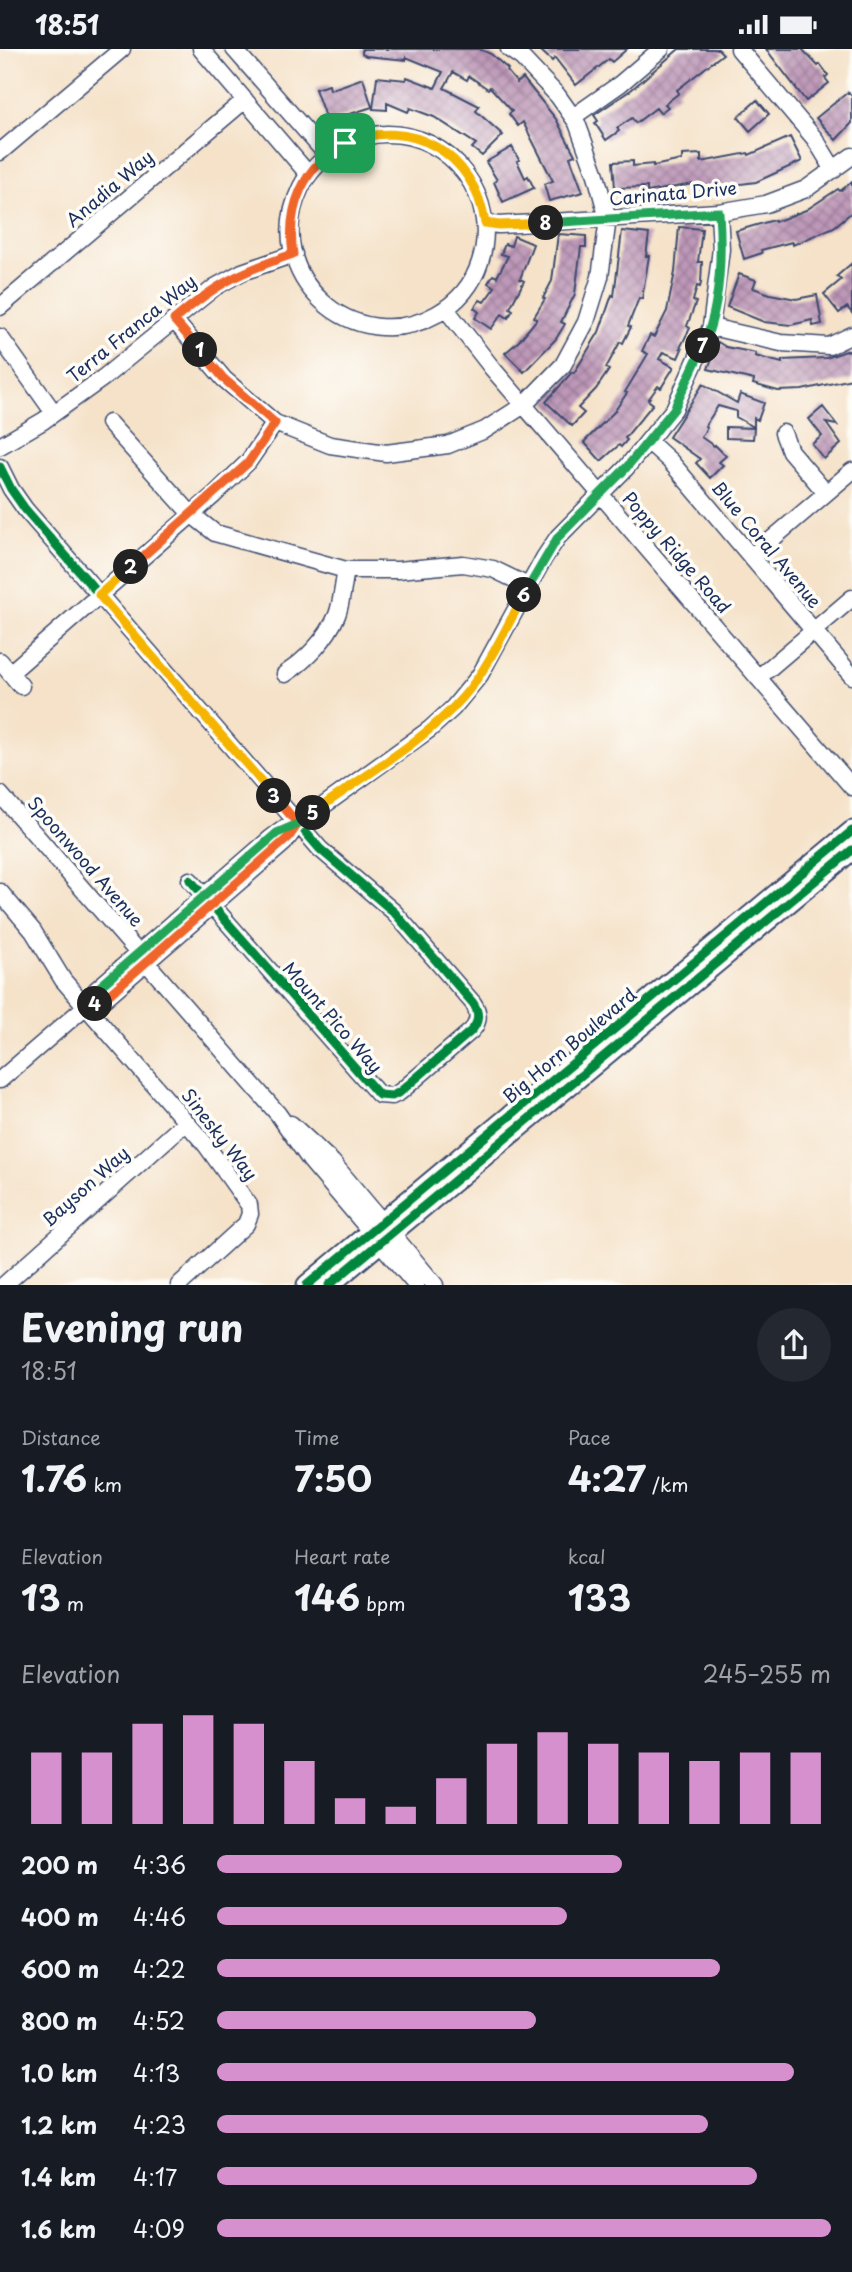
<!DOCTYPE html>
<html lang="en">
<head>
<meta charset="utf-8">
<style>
  :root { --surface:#171b24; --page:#242831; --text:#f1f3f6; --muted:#9ea1a6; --accent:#d690ce }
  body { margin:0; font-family:"Playpen Sans",sans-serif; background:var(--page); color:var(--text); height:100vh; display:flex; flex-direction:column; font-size:26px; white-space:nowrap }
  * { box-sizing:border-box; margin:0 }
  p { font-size:23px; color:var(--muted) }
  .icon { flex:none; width:38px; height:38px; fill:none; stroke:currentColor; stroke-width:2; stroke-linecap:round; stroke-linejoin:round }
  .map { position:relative; height:1236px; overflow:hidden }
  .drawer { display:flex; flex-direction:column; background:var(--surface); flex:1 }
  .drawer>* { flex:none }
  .pin { position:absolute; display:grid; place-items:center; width:60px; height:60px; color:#fff; margin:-30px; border-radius:14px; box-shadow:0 4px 10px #0006 }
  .km { position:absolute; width:35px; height:35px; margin:-18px; border-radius:50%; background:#222; color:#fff; font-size:19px; line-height:35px; text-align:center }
  .round { display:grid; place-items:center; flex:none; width:74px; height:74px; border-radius:37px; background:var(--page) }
  .headline { display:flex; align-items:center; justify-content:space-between; height:119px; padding:0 21px }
  h1 { font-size:38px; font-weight:700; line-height:52px }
  .metrics { display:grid; grid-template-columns:repeat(3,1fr); gap:10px; height:119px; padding:7px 21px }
  .metrics div { display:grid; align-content:center }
  .metrics b { font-size:35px; font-weight:700 }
  .metrics small { font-size:19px; font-weight:400 }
  .metrics p { font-size:19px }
  .chart { height:196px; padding:14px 21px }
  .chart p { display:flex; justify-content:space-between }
  .chart svg { width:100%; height:126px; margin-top:7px; stroke:var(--accent); stroke-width:6 }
  ul { padding:0 21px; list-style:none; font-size:23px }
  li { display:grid; grid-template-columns:112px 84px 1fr; align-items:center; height:52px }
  li i { height:18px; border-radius:9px; background:var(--accent) }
  .status { display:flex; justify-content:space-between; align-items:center; height:49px; padding:0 35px; background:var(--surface); direction:ltr }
  .status svg { height:19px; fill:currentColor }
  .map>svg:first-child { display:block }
</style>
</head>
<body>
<div class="status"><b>18:51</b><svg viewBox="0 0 49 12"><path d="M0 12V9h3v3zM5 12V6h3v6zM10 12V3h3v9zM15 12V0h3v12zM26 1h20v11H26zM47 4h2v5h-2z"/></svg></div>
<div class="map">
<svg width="852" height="1236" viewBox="0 0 852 1236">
  <defs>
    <pattern id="building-cross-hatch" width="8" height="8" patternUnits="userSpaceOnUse" patternTransform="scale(1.75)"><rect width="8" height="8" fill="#be98b8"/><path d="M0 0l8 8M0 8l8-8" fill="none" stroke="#9a7c99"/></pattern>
  </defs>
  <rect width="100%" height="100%" fill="#fdfcf7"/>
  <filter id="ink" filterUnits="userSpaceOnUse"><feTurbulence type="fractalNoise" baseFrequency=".0143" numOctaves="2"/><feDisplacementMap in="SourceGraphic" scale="14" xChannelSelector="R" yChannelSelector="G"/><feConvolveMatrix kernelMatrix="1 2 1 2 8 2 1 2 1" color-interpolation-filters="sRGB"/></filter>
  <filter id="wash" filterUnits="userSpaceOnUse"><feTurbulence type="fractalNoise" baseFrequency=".00686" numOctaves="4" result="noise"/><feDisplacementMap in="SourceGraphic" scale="28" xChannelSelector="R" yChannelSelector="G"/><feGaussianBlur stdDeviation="1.57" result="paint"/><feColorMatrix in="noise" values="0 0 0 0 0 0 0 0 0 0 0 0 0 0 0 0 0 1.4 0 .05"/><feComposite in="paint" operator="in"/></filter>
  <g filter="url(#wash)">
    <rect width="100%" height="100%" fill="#f5e2c9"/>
    <g id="blocks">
      <path fill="url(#building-cross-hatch)" d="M362 0H479L491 5 508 20 507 22 517 34 523 29 556 70 575 106 570 108 583 143 549 152 544 135 553 132 523 73 518 77 509 65 512 62 490 38 488 40 469 27 467 31 453 23 444 39 479 57 476 62 503 86 482 107 472 99 476 95 434 68 410 59 408 63 387 54V61L373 60 377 28 406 31 407 28 435 39 443 23 406 8V11L366 7 362 5Z
        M539 0H627L612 13 609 10 576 36 555 9 552 12Z
        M679 0H718L723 5 677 41 679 44 665 55 668 58 660 64 656 59 636 74 632 69 617 79 619 82 606 91 595 74 598 72 594 66 631 41Z
        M766 0H802L818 17 820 15 828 26 825 29 829 34 806 52Z
        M363 29 372 58 334 70 336 73 328 76 315 40 329 36 330 41Z
        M848 43 852 47V74L836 91 816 69Z
        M757 51 769 65 750 82 738 68Z
        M790 88 802 112 756 133 694 141 693 135 647 143V138L615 139 613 113 633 112V117L653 115V117L682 111V106L701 105V113L748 104 749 106Z
        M512 98 519 111 517 112 525 129 528 127 534 139 503 153 494 133 497 131 486 113Z
        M852 133V163L834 178 793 196 792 193 761 201 762 204 744 210 736 182 774 171 775 173 806 161 838 140 840 142Z
        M679 178 702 180 698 213H702L701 234 700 238 697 237 693 252 696 253 687 277 690 279 680 299 682 300 678 309 663 303 659 310 674 318 661 339 658 337 648 351 653 355 625 389 627 391 621 398 619 396 601 412 584 393 614 363 627 344 625 343 648 305 642 302 650 286 654 288 667 262 675 223Z
        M622 182 649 185 646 207H649L642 250 639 249 628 277 631 278 623 294 620 293 606 319 609 321 596 340 578 359 584 364 572 377 546 353 572 323 574 324 599 283 612 246 614 247Z
        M558 185 586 187V198H581L575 245 561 273 565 275 556 290 524 323 505 304 519 292 537 270 534 268 545 250 543 249 552 232Z
        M514 187 533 195 520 230 524 232 510 259 513 261 508 269 502 265 491 280 475 269 479 263 474 259 480 251 484 253 495 238 488 234 493 226 497 228 508 207 501 205 505 195 511 197Z
        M852 214V264L847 258 839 264 824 245 841 231 837 227Z
        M739 225 756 231 753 239 770 245 796 250 817 246 822 275 813 277 812 271 791 276 764 273 727 258Z
        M718 293 726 298 756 304 755 307 782 314V311L826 309 849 301 852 308V330L802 341 778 342 753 335 754 331 708 320Z
        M703 335 737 354 740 345 764 354 758 371 754 369V378L736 368V362L718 357 705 377 707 379 701 388 714 397 715 396 726 407 719 413 723 416 710 429 696 414 700 410 669 388Z
        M823 358 837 376 826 374 841 395 824 410 812 395 822 387 809 370Z
        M726 378 754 379 753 390 726 389Z"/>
    </g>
  </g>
  <g filter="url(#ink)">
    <use href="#blocks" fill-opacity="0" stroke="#3c4a6e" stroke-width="2"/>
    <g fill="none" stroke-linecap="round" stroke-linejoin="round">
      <g stroke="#3c4a6e" stroke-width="19">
        <path id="minor" d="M201 0 309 126
          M234 0 319 97 329 101C348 96 364 85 385 85 451 83 501 150 480 213 473 235 458 253 437 265 354 312 258 226 301 138 309 122 323 110 336 99
          M739 0 815 90 834 121
          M573 68 620 35 661 0
          M0 103 122 0
          M485 174 499 176 719 163 766 155 806 140 852 107
          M0 258 245 51
          M446 260 492 319 852 738
          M174 271 224 330 275 374 330 396 386 404 448 396 485 381 524 356 563 316 586 273 600 228 608 170 596 126 577 74 558 47 522 9 509 0
          M711 278 781 294 829 297 852 286
          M0 288 54 364
          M109 374 191 465 215 484 346 521H398L463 515 493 520 528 537
          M783 384 790 402 826 444
          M648 392 670 412 852 627
          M0 397 43 372 103 329 215 238 242 223 294 205
          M0 418 11 440 25 460 320 800 394 863 473 954C480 964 479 974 471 982L400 1043 392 1047 379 1046 190 831
          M751 508 852 422
          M0 612 21 637
          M10 624 214 446 248 413 275 374
          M285 625C306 611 327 590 337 566 342 553 343 535 346 521
          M758 629 852 549
          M0 745 278 1065 310 1111 416 1236
          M0 843 33 882 63 931 206 1096 249 1156 250 1165 246 1175 179 1236
          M86 957 104 950 284 794 298 775 430 680 453 659 480 626 544 509 558 488 626 419 674 360 711 278 721 200 719 163
          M0 1031 86 957 96 941 270 790 285 779 296 776
          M291 1075 332 1113 435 1236
          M4 1236 186 1073"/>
      </g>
      <g stroke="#3c4a6e" stroke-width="23">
        <path id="major" d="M307 1236 852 782
          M329 1236 852 801"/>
      </g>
      <use href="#minor" stroke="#fff" stroke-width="16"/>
      <use href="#major" stroke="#fff" stroke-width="19"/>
      <g stroke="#fdfcf7" stroke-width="13">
        <path id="cycleway" d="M0 418 11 440 25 460 320 800 394 863 473 954C480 964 479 974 471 982L400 1043 392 1047 379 1046 190 831
          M307 1236 852 782
          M329 1236 852 801"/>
      </g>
      <use href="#cycleway" stroke="#00873e" stroke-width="9"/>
    </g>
  </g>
  <g fill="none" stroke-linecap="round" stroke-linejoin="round" filter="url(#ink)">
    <g stroke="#fff" stroke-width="14">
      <path id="split-1" d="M200 301 174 271C217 234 240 223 293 205 286 159 303 117 345 94"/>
    </g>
    <g stroke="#fff" stroke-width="14">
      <path id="split-2" d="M131 518 248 414 275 374 224 330 200 301"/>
    </g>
    <g stroke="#fff" stroke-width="14">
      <path id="split-3" d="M131 518 99 546 274 747"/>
    </g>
    <g stroke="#fff" stroke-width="14">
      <path id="split-4" d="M95 955 104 950 289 788 298 775 274 747"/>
    </g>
    <g stroke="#fff" stroke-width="14">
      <path id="split-5" d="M95 955 86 957 96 941 277 784 298 775 313 764"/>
    </g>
    <g stroke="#fff" stroke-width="14">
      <path id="split-6" d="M313 764C361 728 424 693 463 648 489 618 505 580 524 546"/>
    </g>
    <g stroke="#fff" stroke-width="14">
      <path id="split-7" d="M524 546 558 488 626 419 674 360 703 297"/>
    </g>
    <g stroke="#fff" stroke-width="14">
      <path id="split-8" d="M546 174 719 163C722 207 721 257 703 297"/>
    </g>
    <g stroke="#fff" stroke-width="14">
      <path id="split-9" d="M345 94C410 67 475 104 485 174L499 176 546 174"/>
    </g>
    <use href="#split-1" stroke="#f0652b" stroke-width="9"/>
    <use href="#split-2" stroke="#f0652b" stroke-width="9"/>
    <use href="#split-3" stroke="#f5b400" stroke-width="9"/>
    <use href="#split-4" stroke="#f0652b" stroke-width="9"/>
    <use href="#split-5" stroke="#22a559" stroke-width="9"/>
    <use href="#split-6" stroke="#f5b400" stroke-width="9"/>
    <use href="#split-7" stroke="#22a559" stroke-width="9"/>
    <use href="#split-8" stroke="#22a559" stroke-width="9"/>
    <use href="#split-9" stroke="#f5b400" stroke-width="9"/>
  </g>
  <g text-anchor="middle" stroke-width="7" stroke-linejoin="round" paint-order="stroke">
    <g font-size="18" fill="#1b2f5e" stroke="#fdfcf7">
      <text transform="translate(110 140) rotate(-40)" y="6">Anadia Way</text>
      <text transform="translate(673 145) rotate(-5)" y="6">Carinata Drive</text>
      <text transform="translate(132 280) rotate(-39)" y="6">Terra Franca Way</text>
      <text transform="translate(766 496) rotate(50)" y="6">Blue Coral Avenue</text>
      <text transform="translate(676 504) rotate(49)" y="6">Poppy Ridge Road</text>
      <text transform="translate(85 813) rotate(49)" y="6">Spoonwood Avenue</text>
      <text transform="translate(332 969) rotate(49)" y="6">Mount Pico Way</text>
      <text transform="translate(570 997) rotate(-40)" y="6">Big Horn Boulevard</text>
      <text transform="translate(219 1086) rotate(52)" y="6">Sinesky Way</text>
      <text transform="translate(86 1138) rotate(-42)" y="6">Bayson Way</text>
    </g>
  </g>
</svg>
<div class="pin" style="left:345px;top:94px;background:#1e9e55"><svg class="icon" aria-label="arrive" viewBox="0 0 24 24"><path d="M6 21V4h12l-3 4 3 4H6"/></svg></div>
<b class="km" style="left:200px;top:301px">1</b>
<b class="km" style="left:131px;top:518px">2</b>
<b class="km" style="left:274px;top:747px">3</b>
<b class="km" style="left:95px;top:955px">4</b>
<b class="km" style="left:313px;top:764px">5</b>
<b class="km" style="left:524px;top:546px">6</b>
<b class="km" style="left:703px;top:297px">7</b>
<b class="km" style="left:546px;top:174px">8</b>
</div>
<section class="drawer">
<div class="headline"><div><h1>Evening run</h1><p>18:51</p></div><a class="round"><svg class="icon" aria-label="share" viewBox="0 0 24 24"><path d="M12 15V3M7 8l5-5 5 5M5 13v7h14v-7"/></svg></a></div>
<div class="metrics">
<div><p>Distance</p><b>1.76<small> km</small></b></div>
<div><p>Time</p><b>7:50</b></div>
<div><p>Pace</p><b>4:27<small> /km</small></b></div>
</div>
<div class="metrics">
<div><p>Elevation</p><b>13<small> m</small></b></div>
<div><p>Heart rate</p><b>146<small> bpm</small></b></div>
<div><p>kcal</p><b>133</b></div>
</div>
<div class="chart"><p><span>Elevation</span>245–255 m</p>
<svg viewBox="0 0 160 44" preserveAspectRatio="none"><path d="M5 44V19M15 44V19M25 44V9M35 44V6M45 44V9M55 44V22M65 44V35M75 44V38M85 44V28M95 44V16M105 44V12M115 44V16M125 44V19M135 44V22M145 44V19M155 44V19"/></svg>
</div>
<ul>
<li><b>200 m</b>4:36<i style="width:66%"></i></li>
<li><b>400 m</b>4:46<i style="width:57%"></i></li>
<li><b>600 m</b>4:22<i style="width:82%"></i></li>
<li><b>800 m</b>4:52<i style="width:52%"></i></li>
<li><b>1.0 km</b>4:13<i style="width:94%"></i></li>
<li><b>1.2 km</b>4:23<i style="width:80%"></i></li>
<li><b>1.4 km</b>4:17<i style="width:88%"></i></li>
<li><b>1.6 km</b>4:09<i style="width:100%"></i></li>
</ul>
</section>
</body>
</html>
